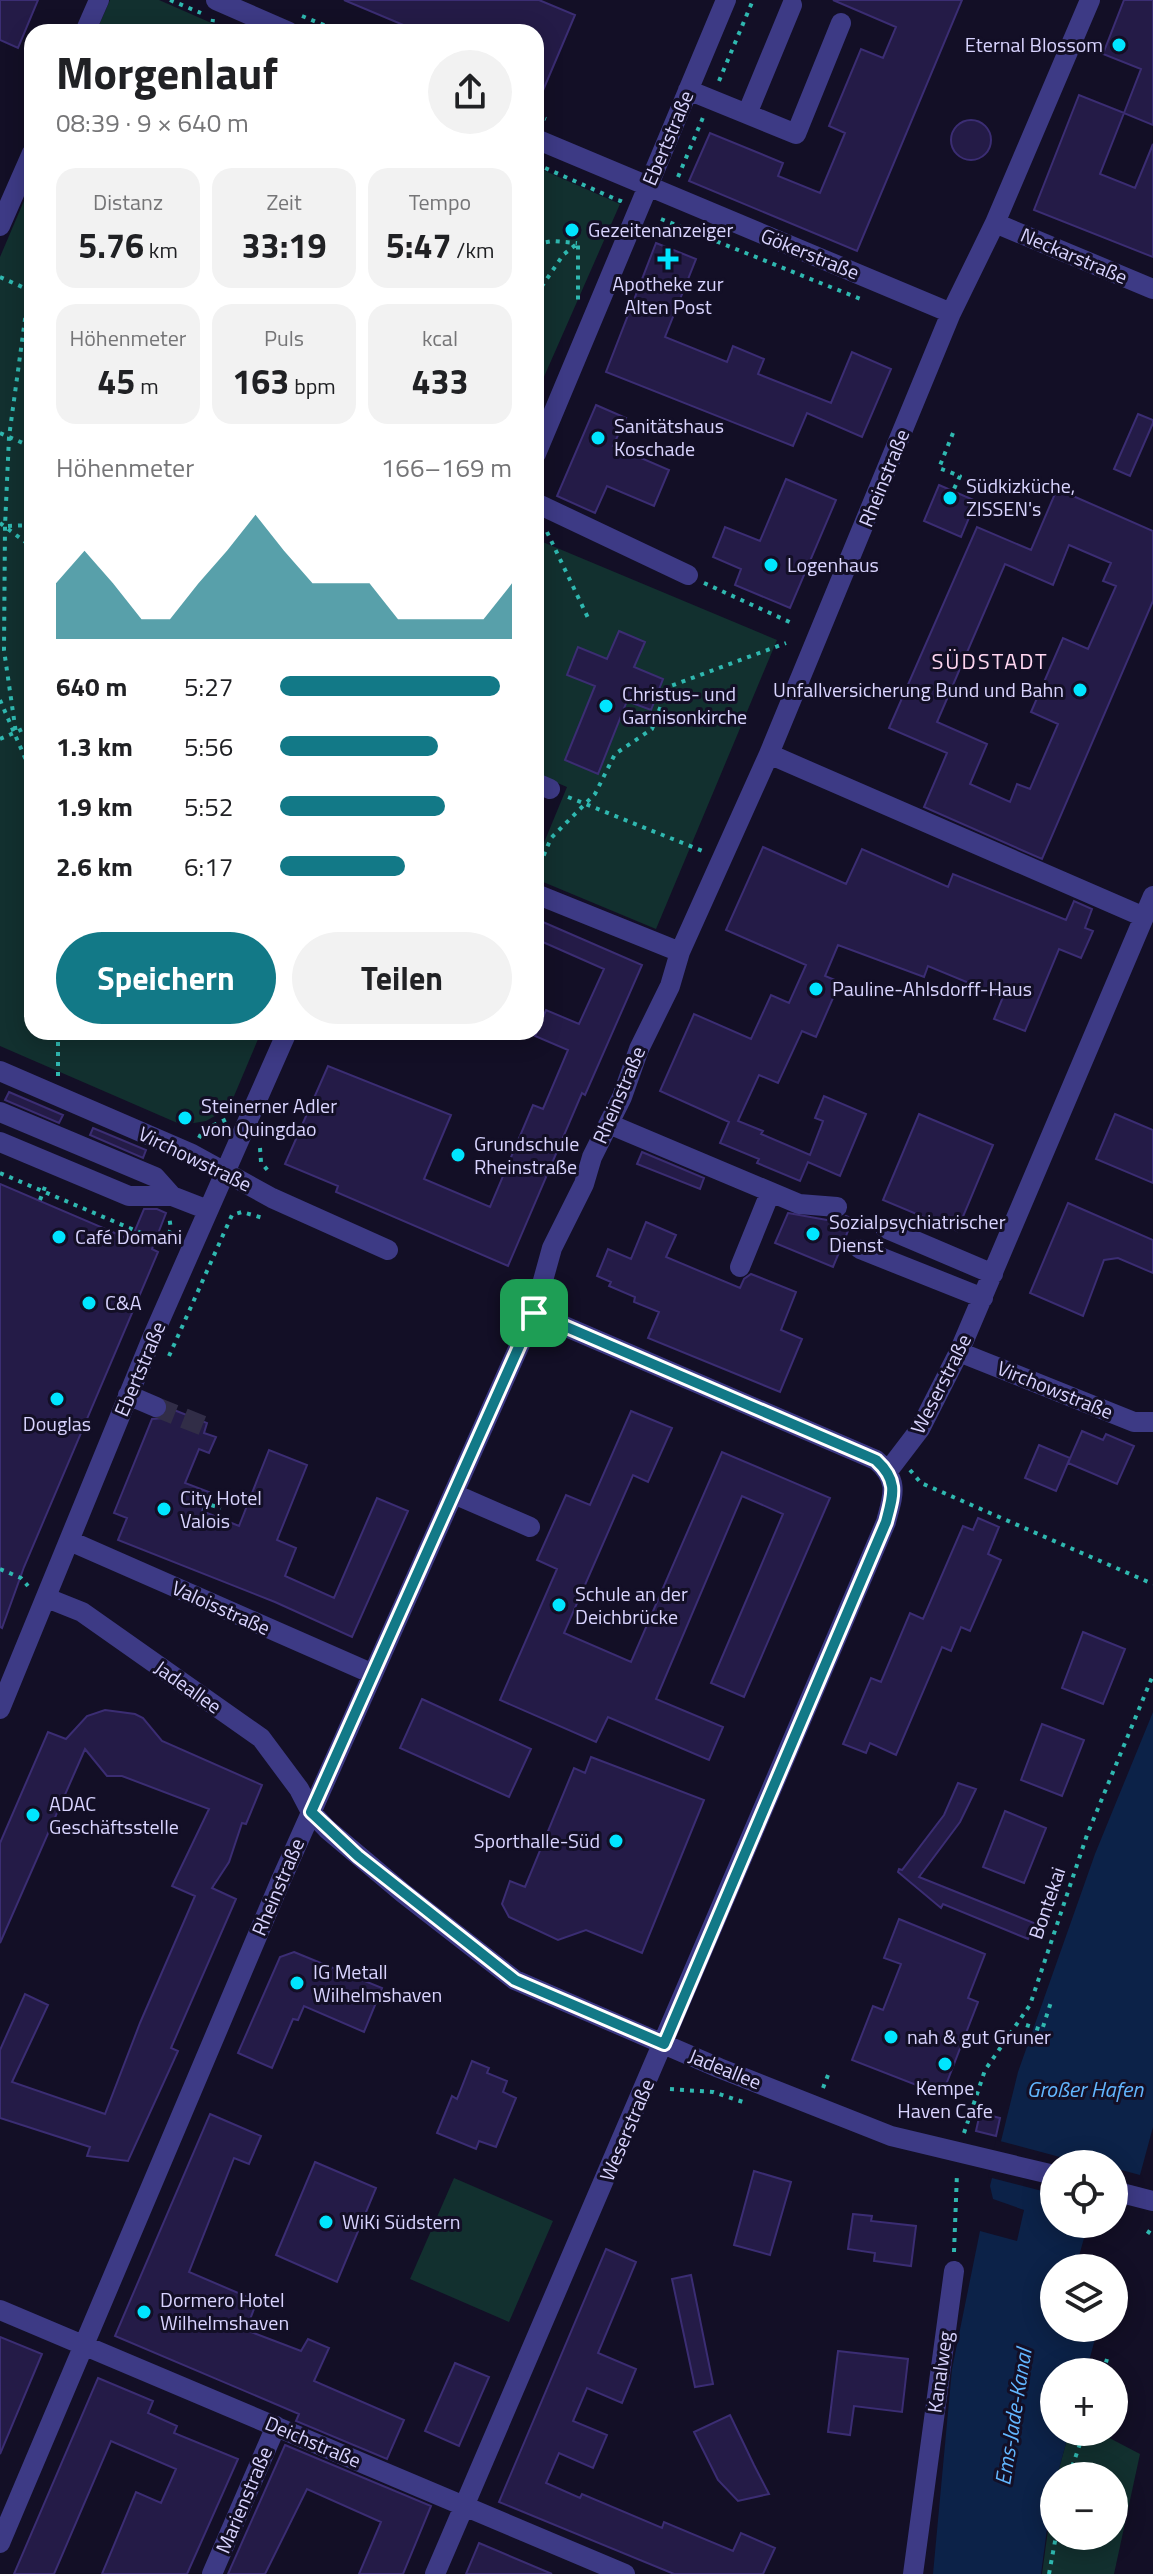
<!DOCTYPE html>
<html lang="de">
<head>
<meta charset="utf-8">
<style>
  :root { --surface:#fff; --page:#f2f2f2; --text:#202124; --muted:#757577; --accent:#127987 }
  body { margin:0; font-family:"Titillium Web",sans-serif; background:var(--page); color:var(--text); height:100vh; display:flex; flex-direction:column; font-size:30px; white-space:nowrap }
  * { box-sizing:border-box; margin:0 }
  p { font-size:26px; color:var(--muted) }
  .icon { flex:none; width:44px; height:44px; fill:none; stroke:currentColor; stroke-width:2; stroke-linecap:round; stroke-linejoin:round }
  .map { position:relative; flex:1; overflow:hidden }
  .sheet { position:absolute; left:24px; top:24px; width:520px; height:1016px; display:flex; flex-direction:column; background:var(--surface); border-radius:24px; box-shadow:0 4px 20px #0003 }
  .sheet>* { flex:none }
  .controls { position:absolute; left:1040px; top:2150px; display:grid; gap:16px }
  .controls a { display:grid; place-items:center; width:88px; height:88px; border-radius:50%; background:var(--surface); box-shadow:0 4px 20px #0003; font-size:40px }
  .pin { position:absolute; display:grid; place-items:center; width:68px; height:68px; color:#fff; margin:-34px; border-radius:16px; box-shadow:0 4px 12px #0006 }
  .round { display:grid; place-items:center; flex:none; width:84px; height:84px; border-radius:42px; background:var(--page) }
  .overview { display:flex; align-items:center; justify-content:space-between; height:136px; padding:0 32px }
  h1 { font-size:44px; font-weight:700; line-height:60px }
  .figures { display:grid; grid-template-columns:repeat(3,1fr); gap:12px; height:136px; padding:8px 32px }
  .figures div { display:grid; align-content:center; border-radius:20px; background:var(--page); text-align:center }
  .figures b { font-size:34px; font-weight:700 }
  .figures small { font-size:22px; font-weight:400 }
  .figures p { font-size:22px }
  .chart { height:224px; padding:16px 32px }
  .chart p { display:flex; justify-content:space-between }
  .chart svg { width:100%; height:144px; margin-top:8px; fill:var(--accent); opacity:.7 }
  .action { display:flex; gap:16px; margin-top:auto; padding:16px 32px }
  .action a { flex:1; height:92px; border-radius:48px; background:var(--accent); color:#fff; font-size:32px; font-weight:700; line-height:92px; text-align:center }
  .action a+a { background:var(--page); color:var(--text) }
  ul { padding:0 32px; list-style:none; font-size:26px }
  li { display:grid; grid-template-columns:128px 96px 1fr; align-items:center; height:60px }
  li i { height:20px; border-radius:10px; background:var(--accent) }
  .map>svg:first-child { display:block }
</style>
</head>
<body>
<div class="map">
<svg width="1153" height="2574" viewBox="0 0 1153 2574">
  <rect width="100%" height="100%" fill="#130f26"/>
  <path fill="#12302f" d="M110 0H159L232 32H96Z
    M536 167 620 204 536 395Z
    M32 182V1032H261L229 1108 206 1121 182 1125 0 1046V257Z
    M538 540 777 640 656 929 536 879V862L567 787 536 774Z
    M454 2178 553 2221 509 2322 410 2279Z
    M1069 2432H1098L1140 2454 1114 2574H1042L1054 2486V2536H1114V2476H1057Z"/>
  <path fill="#0c2248" d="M1153 1712V2127L1140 2175 1114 2168V2164H1054V2224H1088L1077 2263 1109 2268H1054V2328H1098L1086 2372H1054V2432H1069L1057 2476H1054L1041 2574H933L952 2369 980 2231 1017 2241 1024 2210 993 2199 990 2186 1018 2072 1095 1854Z"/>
  <path fill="#130f26" d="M996 2140 1086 2164H1054V2194L988 2177Z"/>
  <path fill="#241b47" stroke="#3b2d73" stroke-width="2" fill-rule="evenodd" d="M0 0H38L18 48 0 40Z
    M344 0H539L575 15 536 107V32H420Z
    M833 0H962L857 251 689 181 710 133 783 163 778 176 820 193 845 133 829 126 861 49 883 58 896 27Z
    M1124 0H1153V125L1124 113 1100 174 1135 188 1153 144V257L1034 210 1079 95 1124 113 1141 69 1103 54Z
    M951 140a20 20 0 1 1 40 0a20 20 0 1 1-40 0Z
    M656 243 696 259 665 337 727 362 733 346 764 359 758 374 831 403 852 352 891 369 862 437 807 413 793 446 606 372Z
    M596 405 626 418 613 446 669 470 654 506 607 486 595 513 557 496Z
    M1138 414 1153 420V423L1130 476 1114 469Z
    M786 479 836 500 790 608 735 585 741 569 713 557 725 527 760 541Z
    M939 485 976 501 961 537 924 521Z
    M1057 489 1153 531V601L1042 859 924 807 947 753 889 728 977 527 1031 550ZM1069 545 1111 563 1103 581 1116 586 1088 649 1063 638 1031 712 1058 724 1030 789 1017 784 1010 802 970 784 987 744 937 722 1005 564 1053 585Z
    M619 631 645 642 634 667 663 679 651 710 627 701 598 774 565 760 595 686 567 675 578 647 607 659Z
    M763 847 846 884 862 849 948 887 953 874 1066 920 1074 901 1092 909 1085 928 1093 931 1081 958 1059 949 1025 1031 994 1019 1003 997 928 966 924 977 838 945 825 976 840 982 816 1037 802 1031 778 1083 759 1075 738 1121 763 1131 761 1134 810 1155 823 1121 815 1118 824 1096 866 1114 840 1176 808 1162 800 1181 757 1163 759 1159 720 1143 729 1122 660 1091 694 1014 751 1039 771 995 789 1003 806 965 726 930Z
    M536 919 642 965 585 1095 582 1093 508 1266 336 1192 338 1186 285 1164 328 1066 451 1115 424 1179 490 1207 533 1105 543 1109 568 1050 535 1036 546 1010 579 1024 604 969 536 939Z
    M9 1092 63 1115 59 1123 5 1100Z
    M919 1114 993 1145 957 1231 883 1200Z
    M1115 1114 1153 1130V1183L1096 1159Z
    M93 1128 146 1150 143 1158 90 1135Z
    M642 1152 704 1178 700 1189 637 1164Z
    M0 1184 131 1240 144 1209H157L166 1213 152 1249 158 1252 24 1567 2 1628 0 1627Z
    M1068 1203 1153 1240V1273L1118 1258 1104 1260 1083 1316 1030 1293Z
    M788 1213 827 1220 842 1219 846 1216 853 1219 833 1267 775 1243Z
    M646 1222 676 1235 666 1257 740 1288 744 1279 751 1274 796 1292 781 1330 802 1339 780 1392 648 1338 659 1312 634 1302 635 1297 609 1286 611 1282 597 1276 608 1249 631 1259Z
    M169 1408 207 1423 204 1433 216 1437 209 1453 199 1449 185 1483 209 1492 202 1511 239 1526 269 1450 307 1465 277 1540 296 1548 285 1576 334 1598 377 1498 408 1511 352 1637 275 1602 118 1540 127 1518 114 1513 118 1503 152 1419 163 1418Z
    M631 1411 672 1428 648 1482 633 1475 564 1633 631 1662 722 1452 830 1498 744 1697 711 1683 783 1514 742 1496 656 1699 723 1727 709 1760 608 1717 596 1742 500 1700 557 1569 537 1560 566 1495 590 1505Z
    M1082 1431 1103 1440 1106 1434 1134 1446 1117 1484 1068 1463Z
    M1039 1445 1070 1458 1056 1491 1025 1478Z
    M978 1518 999 1527 988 1554 1001 1560 970 1631 961 1627 951 1651 942 1647 896 1755 870 1743 866 1753 843 1744 871 1678 881 1682 910 1613 923 1619 963 1526 973 1530Z
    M1083 1632 1125 1649 1103 1704 1062 1688Z
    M422 1699 531 1749 509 1797 400 1748Z
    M105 1710 135 1714 143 1718 162 1741 262 1785 246 1824 242 1823 229 1862 212 1888 236 1899 171 2048 178 2051 128 2161 87 2156 90 2147 0 2118V2050L25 1994 48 2005 12 2082 105 2114 140 2023 195 1896 172 1886 209 1809 122 1776H107L85 1749 0 1943V1843L48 1732 66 1739 87 1716Z
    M1042 1724 1084 1740 1062 1796 1021 1780Z
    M591 1757 704 1800 642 1953 586 1930 558 1940 509 1917 502 1904 510 1881 525 1887 574 1768 585 1773Z
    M958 1783 976 1789 960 1822 919 1877 1034 1923 1028 1939 943 1904 941 1908 898 1872 899 1869 902 1870 944 1815Z
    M1005 1811 1046 1828 1024 1883 983 1867Z
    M899 1919 985 1954 968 1998 978 2002 942 2095 852 2060 873 2006 883 2010 901 1964 884 1958Z
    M294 1952 382 1988 364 2032 304 2006 298 2020 293 2019 272 2068 238 2053 280 1957Z
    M472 2061 489 2068 487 2073 507 2081 503 2092 516 2098 496 2147 479 2141 476 2149 437 2133 452 2096 457 2099Z
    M980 2113 1000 2118 996 2136 976 2131Z
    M210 2114 261 2136 249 2164 234 2158 189 2272 257 2301 246 2330 301 2351 308 2339 329 2348 314 2381 404 2420 387 2459 296 2421 299 2414 115 2336Z
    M315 2162 376 2188 337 2282 276 2255Z
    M754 2171 791 2182 770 2255 734 2245Z
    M853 2214 872 2216 871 2221 916 2226 911 2266 874 2261 875 2253 848 2249Z
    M606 2249 636 2262 598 2353 636 2369 622 2403 587 2388 573 2421 607 2435 593 2468 559 2453 546 2483 580 2498 582 2494 662 2528 664 2522 733 2551 741 2533 775 2548 763 2574H674L499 2502Z
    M691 2275 713 2384 695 2387 672 2279Z
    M0 2337 42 2354 0 2454Z
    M838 2351 908 2359 902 2412 854 2406 850 2435 828 2432Z
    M455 2363 489 2377 459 2446 425 2431Z
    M98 2378 153 2401 148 2413 177 2426 174 2433 238 2459 187 2574H102L136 2492 161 2503 176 2469 111 2441 54 2574H14Z
    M730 2415 754 2465 769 2494 738 2501 718 2480 694 2432Z
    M285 2445 431 2506 403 2574H359L381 2522 307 2489 265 2574H228Z
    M479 2543 552 2574H466Z"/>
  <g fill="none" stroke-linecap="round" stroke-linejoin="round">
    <path stroke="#312d47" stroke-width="20" stroke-dasharray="20 10" stroke-linecap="butt" d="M156 1407 206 1427"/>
    <path stroke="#2fb8b0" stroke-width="4" stroke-dasharray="4 6" stroke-linecap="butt" d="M170 0 201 13
      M302 16 341 32
      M211 32 213 19
      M719 81 753 0
      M536 115 546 119
      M536 164 620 201 621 198
      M678 177 704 115
      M661 219 863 300
      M536 244 553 241 577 243
      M0 277 29 290 9 437 5 526 4 650 16 733
      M536 295 563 255 578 243V301
      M0 433 32 447
      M953 433 939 468 960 476 953 491
      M0 523 32 547
      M8 526 32 525
      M547 532 590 622
      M704 583 794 624
      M0 700 32 774
      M0 739 32 725
      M568 797 705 852
      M536 874 551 838 595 794 615 754 652 729 668 687 786 643
      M58 1076V1032
      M199 1138 203 1130 227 1119
      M260 1148 261 1162 269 1172
      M0 1173 167 1244
      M40 1200 46 1184
      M164 1243 171 1229 169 1216
      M169 1356 232 1215 242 1212 263 1218
      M910 1470 921 1483 1153 1584
      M203 1508 207 1509 211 1505 221 1508
      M0 1569 21 1578 28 1586
      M1026 2025 1042 2030 1051 2002
      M823 2088 828 2075
      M670 2089 713 2092 746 2103
      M964 2133 985 2070 1030 2005 1087 1835 1153 1675
      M1147 2231 1153 2235
      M954 2252 957 2173
      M1103 2372 1107 2359
      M1069 2476 1084 2432
      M1049 2574 1056 2536"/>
    <path stroke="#3d3a85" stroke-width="20" d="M216 0 289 32
      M85 32 99 0
      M688 90 747 114 792 5
      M747 114 796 134 841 23
      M536 139 951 313
      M995 223 1153 289
      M0 226 32 153
      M536 454 726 0
      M536 503 688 575
      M769 754 1144 917
      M536 783 550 789
      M536 894 680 952
      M0 1071 192 1154 272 1198 388 1250
      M0 1112 155 1177 172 1196
      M609 1124 799 1204 837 1207
      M0 1142 129 1196H172L208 1210
      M885 1228 993 1274
      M860 1249 983 1298
      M740 1267 770 1193
      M959 1352 1134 1422H1153
      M128 1395 156 1407
      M888 1471 920 1429 959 1352 1153 896
      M454 1494 530 1527
      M70 1541 373 1674
      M47 1598 82 1612 261 1738 299 1789 311 1812 327 1829 403 1893 515 1980 719 2068 891 2136 1054 2175
      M0 1709 152 1338 287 1032
      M1114 2191 1153 2201
      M0 2310 625 2574
      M0 2543 281 1880 534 1313 552 1248 584 1184 592 1157 622 1097 639 1049 670 986 680 952 769 754 951 313 995 223 1090 0
      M212 2574 276 2426
      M435 2574 886 1522C893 1495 900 1481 876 1460L534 1313
      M913 2574 954 2271"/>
  </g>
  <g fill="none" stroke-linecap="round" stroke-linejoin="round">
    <g stroke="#fff" stroke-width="16">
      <path id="route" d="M534 1313 876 1460C899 1481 893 1495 886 1522L664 2044 515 1980 358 1856 311 1812Z"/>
    </g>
    <use href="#route" stroke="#127987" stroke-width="10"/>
  </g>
  <g fill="#00e5ff" stroke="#130f26" stroke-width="3">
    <circle cx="1119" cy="45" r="8"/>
    <circle cx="572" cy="230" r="8"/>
    <path d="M664 247h8v8h8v8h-8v8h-8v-8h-8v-8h8z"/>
    <circle cx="598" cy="438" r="8"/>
    <circle cx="950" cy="498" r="8"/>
    <circle cx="771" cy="565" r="8"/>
    <circle cx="1080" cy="690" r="8"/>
    <circle cx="606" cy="706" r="8"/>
    <circle cx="816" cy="989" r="8"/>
    <circle cx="185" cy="1118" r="8"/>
    <circle cx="458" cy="1155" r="8"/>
    <circle cx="813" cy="1234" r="8"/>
    <circle cx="59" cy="1237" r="8"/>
    <circle cx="89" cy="1303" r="8"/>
    <circle cx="57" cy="1399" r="8"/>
    <circle cx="164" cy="1509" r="8"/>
    <circle cx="559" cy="1605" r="8"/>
    <circle cx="33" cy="1815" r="8"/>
    <circle cx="616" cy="1841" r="8"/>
    <circle cx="297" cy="1983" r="8"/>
    <circle cx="891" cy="2037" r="8"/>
    <circle cx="945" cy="2064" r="8"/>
    <circle cx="326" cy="2222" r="8"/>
    <circle cx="144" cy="2312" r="8"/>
  </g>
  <g text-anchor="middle" stroke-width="6" stroke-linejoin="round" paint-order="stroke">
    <g font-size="20" fill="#d9d4ff" stroke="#130f26" text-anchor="start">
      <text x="1103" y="52" text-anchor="end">Eternal Blossom</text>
      <text x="588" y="237">Gezeitenanzeiger</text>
      <text x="668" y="291" text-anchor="middle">Apotheke zur<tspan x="668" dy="23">Alten Post</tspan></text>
      <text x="614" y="433">Sanitätshaus<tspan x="614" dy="23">Koschade</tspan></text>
      <text x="966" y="493">Südkizküche,<tspan x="966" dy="23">ZISSEN's</tspan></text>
      <text x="787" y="572">Logenhaus</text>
      <text x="1064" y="697" text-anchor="end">Unfallversicherung Bund und Bahn</text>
      <text x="622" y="701">Christus- und<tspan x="622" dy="23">Garnisonkirche</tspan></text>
      <text x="832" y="996">Pauline-Ahlsdorff-Haus</text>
      <text x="201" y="1113">Steinerner Adler<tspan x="201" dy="23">von Quingdao</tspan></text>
      <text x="474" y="1151">Grundschule<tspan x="474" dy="23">Rheinstraße</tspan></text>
      <text x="829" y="1229">Sozialpsychiatrischer<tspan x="829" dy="23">Dienst</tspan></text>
      <text x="75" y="1244">Café Domani</text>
      <text x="105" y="1310">C&amp;A</text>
      <text x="57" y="1431" text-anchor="middle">Douglas</text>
      <text x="180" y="1505">City Hotel<tspan x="180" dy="23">Valois</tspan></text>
      <text x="575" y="1601">Schule an der<tspan x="575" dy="23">Deichbrücke</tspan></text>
      <text x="49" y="1811">ADAC<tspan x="49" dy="23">Geschäftsstelle</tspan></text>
      <text x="600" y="1848" text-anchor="end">Sporthalle-Süd</text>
      <text x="313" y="1979">IG Metall<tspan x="313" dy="23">Wilhelmshaven</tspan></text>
      <text x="907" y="2044">nah &amp; gut Gruner</text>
      <text x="945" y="2095" text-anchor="middle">Kempe<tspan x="945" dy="23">Haven Cafe</tspan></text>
      <text x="342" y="2229">WiKi Südstern</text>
      <text x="160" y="2307">Dormero Hotel<tspan x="160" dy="23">Wilhelmshaven</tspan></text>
    </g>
    <g font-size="20" fill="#d9d4ff" stroke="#130f26">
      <text transform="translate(668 138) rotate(-67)" y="7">Ebertstraße</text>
      <text transform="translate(810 254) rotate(22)" y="7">Gökerstraße</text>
      <text transform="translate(1074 256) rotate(23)" y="7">Neckarstraße</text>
      <text transform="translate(884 478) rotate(-68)" y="7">Rheinstraße</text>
      <text transform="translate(619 1095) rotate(-67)" y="7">Rheinstraße</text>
      <text transform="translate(195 1159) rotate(26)" y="7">Virchowstraße</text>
      <text transform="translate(140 1369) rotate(-67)" y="7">Ebertstraße</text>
      <text transform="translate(941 1384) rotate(-63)" y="7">Weserstraße</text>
      <text transform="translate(1055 1390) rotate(22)" y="7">Virchowstraße</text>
      <text transform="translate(221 1608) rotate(24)" y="7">Valoisstraße</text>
      <text transform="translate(188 1687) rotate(35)" y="7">Jadeallee</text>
      <text transform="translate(278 1887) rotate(-67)" y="7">Rheinstraße</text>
      <text transform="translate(1047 1903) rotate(-71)" y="7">Bontekai</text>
      <text transform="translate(725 2069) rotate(22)" y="7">Jadeallee</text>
      <text transform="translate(627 2130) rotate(-67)" y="7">Weserstraße</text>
      <text transform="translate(940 2372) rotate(-82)" y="7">Kanalweg</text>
      <text transform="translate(313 2442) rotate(23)" y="7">Deichstraße</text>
      <text transform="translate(244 2500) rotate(-67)" y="7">Marienstraße</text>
    </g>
    <g font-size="22" letter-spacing="2" fill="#ffd6f0" stroke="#130f26">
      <text x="990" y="669">SÜDSTADT</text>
    </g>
    <g font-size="22" font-style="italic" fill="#62b6ff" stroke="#130f26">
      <text x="1085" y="2097">Großer Hafen</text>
      <text transform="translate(1013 2417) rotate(-81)" y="8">Ems-Jade-Kanal</text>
    </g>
  </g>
</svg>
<div class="controls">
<a><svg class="icon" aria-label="locate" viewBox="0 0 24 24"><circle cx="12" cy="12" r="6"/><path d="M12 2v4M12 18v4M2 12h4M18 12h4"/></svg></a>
<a><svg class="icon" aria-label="layers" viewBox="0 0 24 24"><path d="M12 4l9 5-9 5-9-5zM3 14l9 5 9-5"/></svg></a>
<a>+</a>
<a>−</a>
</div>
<div class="pin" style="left:534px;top:1313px;background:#1e9e55"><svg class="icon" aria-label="arrive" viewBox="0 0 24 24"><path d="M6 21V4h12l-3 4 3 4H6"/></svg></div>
<section class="sheet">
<div class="overview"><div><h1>Morgenlauf</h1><p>08:39 · 9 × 640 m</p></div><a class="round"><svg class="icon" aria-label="share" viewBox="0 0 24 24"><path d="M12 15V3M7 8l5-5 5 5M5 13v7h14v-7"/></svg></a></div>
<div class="figures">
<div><p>Distanz</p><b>5.76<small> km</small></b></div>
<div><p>Zeit</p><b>33:19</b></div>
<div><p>Tempo</p><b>5:47<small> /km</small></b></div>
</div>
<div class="figures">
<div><p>Höhenmeter</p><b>45<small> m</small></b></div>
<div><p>Puls</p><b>163<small> bpm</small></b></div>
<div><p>kcal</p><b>433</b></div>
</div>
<div class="chart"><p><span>Höhenmeter</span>166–169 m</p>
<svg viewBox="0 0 160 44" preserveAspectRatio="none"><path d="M0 44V27L10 17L20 27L30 38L40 38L50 27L60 17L70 6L80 17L90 27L100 27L110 27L120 38L130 38L140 38L150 38L160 27V44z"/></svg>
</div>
<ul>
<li><b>640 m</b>5:27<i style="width:95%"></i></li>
<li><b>1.3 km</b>5:56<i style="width:68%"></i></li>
<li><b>1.9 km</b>5:52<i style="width:71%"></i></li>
<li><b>2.6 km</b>6:17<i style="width:54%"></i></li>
</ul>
<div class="action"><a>Speichern</a><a>Teilen</a></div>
</section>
</div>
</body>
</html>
